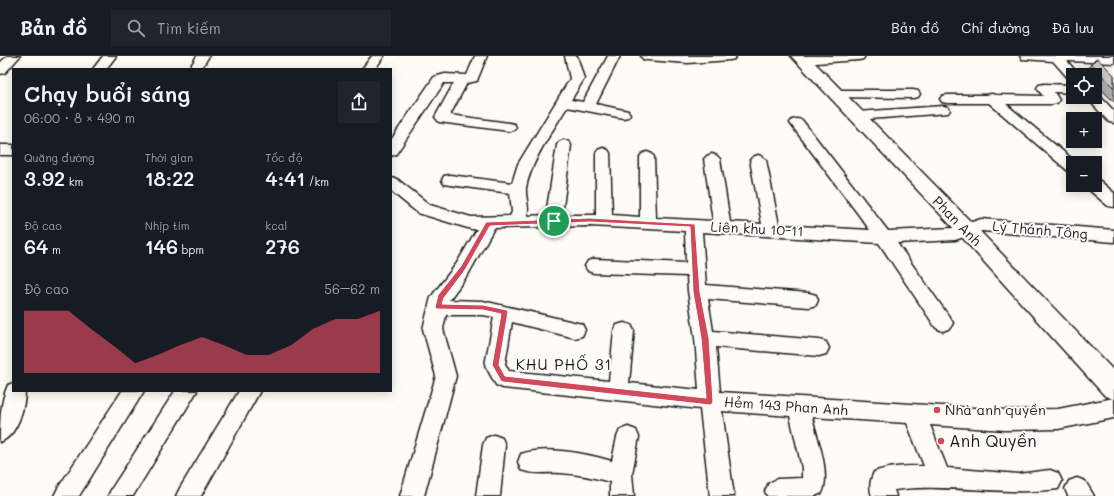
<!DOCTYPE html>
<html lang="vi">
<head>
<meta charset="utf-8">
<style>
  :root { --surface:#171b24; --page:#20242c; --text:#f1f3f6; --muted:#9ea1a6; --line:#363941; --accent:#d1495b }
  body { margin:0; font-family:Mali,sans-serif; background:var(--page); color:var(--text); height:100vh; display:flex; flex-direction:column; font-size:15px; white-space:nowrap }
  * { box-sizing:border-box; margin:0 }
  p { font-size:13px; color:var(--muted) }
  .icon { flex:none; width:22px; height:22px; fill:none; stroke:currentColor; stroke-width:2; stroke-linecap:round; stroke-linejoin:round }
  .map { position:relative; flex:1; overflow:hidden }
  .panel { position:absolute; left:12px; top:12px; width:380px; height:324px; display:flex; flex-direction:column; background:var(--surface); border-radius:0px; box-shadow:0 2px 10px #0003 }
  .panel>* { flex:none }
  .buttons { position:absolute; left:1066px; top:12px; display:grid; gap:8px }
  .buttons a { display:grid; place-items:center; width:36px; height:36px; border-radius:0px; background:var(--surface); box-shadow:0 2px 10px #0003; font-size:20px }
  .pin { position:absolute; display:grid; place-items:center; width:34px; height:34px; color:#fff; margin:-17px; border:2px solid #fff; border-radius:50%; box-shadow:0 1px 4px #0007 }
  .round { display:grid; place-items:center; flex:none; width:42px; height:42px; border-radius:0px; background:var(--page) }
  .head { display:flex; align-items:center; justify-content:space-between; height:68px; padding:0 12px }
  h1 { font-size:22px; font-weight:600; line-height:30px }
  .figures { display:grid; grid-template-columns:repeat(3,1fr); gap:6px; height:68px; padding:4px 12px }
  .figures div { display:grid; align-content:center }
  .figures b { font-size:20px; font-weight:600 }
  .figures small { font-size:11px; font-weight:400 }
  .figures p { font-size:11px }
  .chart { height:112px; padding:8px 12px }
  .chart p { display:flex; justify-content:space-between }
  .chart svg { width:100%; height:72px; margin-top:4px; fill:var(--accent); opacity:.7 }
  header { display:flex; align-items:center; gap:24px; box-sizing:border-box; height:56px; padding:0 20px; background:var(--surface); border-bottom:1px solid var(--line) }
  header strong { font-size:19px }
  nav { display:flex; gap:22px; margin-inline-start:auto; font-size:14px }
  .search { width:280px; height:36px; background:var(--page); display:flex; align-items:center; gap:10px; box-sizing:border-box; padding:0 14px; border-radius:0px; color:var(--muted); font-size:15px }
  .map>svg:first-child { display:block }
</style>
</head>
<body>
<header>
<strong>Bản đồ</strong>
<div class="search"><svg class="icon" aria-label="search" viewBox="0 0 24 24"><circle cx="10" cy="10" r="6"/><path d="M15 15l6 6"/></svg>Tìm kiếm</div>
<nav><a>Bản đồ</a><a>Chỉ đường</a><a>Đã lưu</a></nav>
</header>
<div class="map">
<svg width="1114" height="440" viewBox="0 0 1114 440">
  <rect width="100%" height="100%" fill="#fdfcf7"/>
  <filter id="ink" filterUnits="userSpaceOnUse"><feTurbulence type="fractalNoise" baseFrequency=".025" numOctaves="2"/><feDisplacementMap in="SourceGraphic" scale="8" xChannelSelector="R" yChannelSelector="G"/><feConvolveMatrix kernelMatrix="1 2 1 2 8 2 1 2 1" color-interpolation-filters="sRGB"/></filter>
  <g filter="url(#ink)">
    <path fill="#eeede9" d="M1075 9H1114V50L1095 30V19H1085Z"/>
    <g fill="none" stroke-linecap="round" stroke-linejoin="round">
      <g stroke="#1c1c1c" stroke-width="3">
        <path id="minor" d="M7 0H20L5 17 0 18V7Z
          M103 0H116L106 13H93Z
          M197 0H209L201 13H189Z
          M372 0H384L375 13H362Z
          M475 0H487L478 22 477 25 467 27 450 59 509 67 514 68 516 71 514 74 509 75 439 66 435 61 454 27H444L396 98 391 100V84L434 21 445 18 467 19Z
          M565 0H577L584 23 571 44 583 46 608 0H620L596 48 628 55 630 58 628 61 623 62 567 51C552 76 532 103 526 132 525 141 530 151 527 160L546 159 557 89 559 86 564 84 569 86 571 89 562 159H596V97L598 94 603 92 608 94 610 97 612 159 640 161V101L642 98 647 96 652 98 654 101 656 162 713 165 704 103 707 100 712 98 717 100 720 103 730 166 762 168 750 104 753 101 758 99 763 101 766 104 779 169 870 174 790 67 792 64 797 63 802 64 888 175 954 172 981 163 1114 174V186L982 175 955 184 897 187 950 262 953 267 950 272 943 275 936 272 879 187 702 176 706 229 809 237 816 239 818 244 816 249 809 251 708 243 713 275 819 284 826 286 829 292 826 298 819 300 716 291 720 336 1005 354 1058 353 1114 342V362L1058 373 1005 374 930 369 947 412 1018 418 1050 414 1058 417 1062 425 1058 433C1006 440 948 427 894 434L896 440H872C869 432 870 424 874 416 890 410 907 410 924 410L907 367 812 361C817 382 831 417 822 437L815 440H767L765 435 769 427 777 423 802 422V412L790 360 722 355 734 440H710L700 353 503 332 496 329 485 309 494 261 483 259H446L443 273 456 320 424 440H400L436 320 423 273 431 241 457 207 477 173H471L418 157 391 135V122L397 123 430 149 471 161 510 160 512 156 510 137 450 129 444 128 442 124 444 120 450 119 512 127 518 108 570 23ZM590 170 685 175 686 207 594 203 588 205 585 210 588 215 594 217 687 220 688 235 695 282 699 334 629 327 634 275 631 269 624 267 617 269 614 275 609 325 509 315 505 308 512 266 575 282 582 280 585 274 582 268 483 245 449 244 469 217 494 172Z
          M641 0H736L734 3 730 4 688 7 647 4 643 3Z
          M805 0H865L863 3 859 4 802 8 798 7 796 4 798 1Z
          M1020 0H1114V7L1067 5 1079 19H1073V23L1068 22 1053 5 1022 3Z
          M1044 28 1073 29V37L1054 36 1059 44 1057 47 1052 48H1006L1077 107H1073V117L1068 115 989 47H947L942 46 940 43 942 40 947 39H986L991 38 996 39 1043 40 1037 32 1039 29Z
          M836 34H913L918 35 920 38 918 41 913 42 831 41 829 38 831 35Z
          M1095 37 1098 38 1114 55V67L1109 66 1086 41H1095Z
          M943 50 948 51 950 54 948 57 857 64 852 63 850 60 852 57 857 56Z
          M0 89H13V99H0Z
          M1095 124 1100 125 1114 137V151L1108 150 1088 133 1086 129H1095Z
          M13 327V335H25C25 352 17 380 0 386 0 367 0 346 8 329Z
          M122 335H144L79 440H54L58 432Z
          M175 335H197L133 440H108L112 432Z
          M239 335H260L201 440H176L180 432Z
          M628 371 636 374 639 381 632 418 634 440H610V426C593 421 578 418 561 417 547 416 534 419 521 414L518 406 521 398C545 389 588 398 612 405L617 381 620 374Z
          M494 379 502 382 505 389 500 440H476L483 389 486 382Z
          M1077 422 1085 425 1094 440H1068L1065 433 1069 425Z"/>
      </g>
      <g stroke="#1c1c1c" stroke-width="3">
        <path id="major" d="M791 0H808L973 168 1114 315V343L1105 340 959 178Z"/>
      </g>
      <use href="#minor" fill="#fdfcf7" fill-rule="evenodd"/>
      <use href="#major" fill="#fdfcf7" fill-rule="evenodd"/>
    </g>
    <path fill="#afafac" stroke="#1c1c1c" d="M1091 8 1114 19V46L1095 27V19H1088L1085 16Z"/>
    <path fill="#cccbc8" stroke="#1c1c1c" d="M1096 3H1098L1114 19V32L1091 8Z"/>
  </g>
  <path fill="#d1495b" stroke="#fff" fill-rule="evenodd" d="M590 162 695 168 700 236 709 282 713 345 712 348 710 349 503 326 501 325 492 309 501 258 483 254 436 253 435 251 438 239 461 210 486 166ZM590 166 690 171 693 236 701 282 706 342 505 320 499 309 508 256 507 254 483 249 442 248 444 242 465 214 490 170Z"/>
  <g fill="#d1495b" stroke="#fdfcf7" stroke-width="1.5">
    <circle cx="937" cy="354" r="4"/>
    <circle cx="941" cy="385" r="4"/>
  </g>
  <g text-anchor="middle" stroke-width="4" stroke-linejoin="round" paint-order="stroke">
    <g font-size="14" fill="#1c1c1c" stroke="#fdfcf7">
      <text transform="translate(957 165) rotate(46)" y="5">Phan Anh</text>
      <text transform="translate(757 173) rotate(3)" y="5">Liên khu 10-11</text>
      <text transform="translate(1040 174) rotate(5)" y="5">Lý Thánh Tông</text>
      <text transform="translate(786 350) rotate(4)" y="5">Hẻm 143 Phan Anh</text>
    </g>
    <g font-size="14" fill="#1c1c1c" stroke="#fdfcf7" text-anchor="start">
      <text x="945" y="359">Nhà anh quyền</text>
    </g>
    <g font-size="15" letter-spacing="1" fill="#1c1c1c" stroke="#fdfcf7">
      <text x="564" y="314">KHU PHỐ 31</text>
    </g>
    <g font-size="17" fill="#1c1c1c" stroke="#fdfcf7" text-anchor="start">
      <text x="949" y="391">Anh Quyền</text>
    </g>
  </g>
</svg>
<div class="buttons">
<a><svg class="icon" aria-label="locate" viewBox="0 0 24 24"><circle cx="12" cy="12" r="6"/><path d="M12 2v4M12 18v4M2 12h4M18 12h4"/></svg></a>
<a>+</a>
<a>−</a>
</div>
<div class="pin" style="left:554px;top:165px;background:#1e9e55"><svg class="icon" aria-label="arrive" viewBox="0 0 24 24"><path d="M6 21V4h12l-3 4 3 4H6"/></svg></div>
<section class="panel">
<div class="head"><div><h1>Chạy buổi sáng</h1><p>06:00 · 8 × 490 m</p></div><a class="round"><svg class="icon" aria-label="share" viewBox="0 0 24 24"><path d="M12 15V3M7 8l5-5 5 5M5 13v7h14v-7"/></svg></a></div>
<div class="figures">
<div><p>Quãng đường</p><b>3.92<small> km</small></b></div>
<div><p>Thời gian</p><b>18:22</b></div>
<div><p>Tốc độ</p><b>4:41<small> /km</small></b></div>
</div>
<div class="figures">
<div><p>Độ cao</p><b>64<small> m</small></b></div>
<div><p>Nhịp tim</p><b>146<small> bpm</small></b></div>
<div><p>kcal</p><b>276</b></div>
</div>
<div class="chart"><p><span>Độ cao</span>56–62 m</p>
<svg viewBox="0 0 160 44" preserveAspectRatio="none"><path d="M0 44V6L10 6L20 6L30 17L40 27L50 38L60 33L70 27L80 22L90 27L100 33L110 33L120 27L130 17L140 11L150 11L160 6V44z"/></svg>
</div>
</section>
</div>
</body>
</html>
